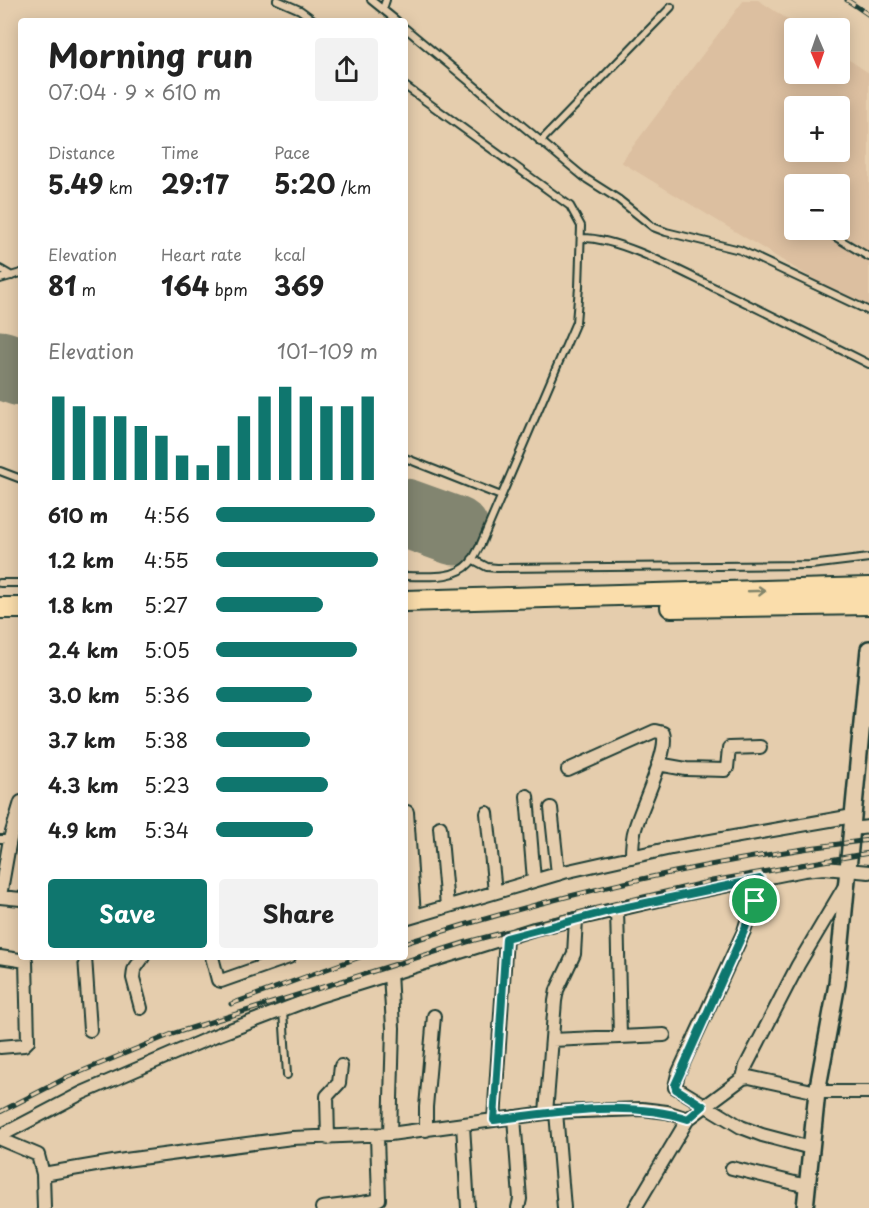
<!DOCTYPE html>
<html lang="en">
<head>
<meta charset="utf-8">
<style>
  :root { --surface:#fff; --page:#f2f2f2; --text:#222; --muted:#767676; --accent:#0f766e }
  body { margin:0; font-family:"Playpen Sans",sans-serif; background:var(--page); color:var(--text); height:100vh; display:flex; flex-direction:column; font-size:22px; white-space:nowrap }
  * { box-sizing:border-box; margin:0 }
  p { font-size:20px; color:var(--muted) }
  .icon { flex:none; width:33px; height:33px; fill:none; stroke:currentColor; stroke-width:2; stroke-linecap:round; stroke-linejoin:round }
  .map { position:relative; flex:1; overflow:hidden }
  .sheet { position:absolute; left:18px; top:18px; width:390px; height:942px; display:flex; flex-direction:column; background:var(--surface); border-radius:6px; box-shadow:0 3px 15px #0003 }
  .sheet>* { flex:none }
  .needle { width:39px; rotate:178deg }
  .fabs { position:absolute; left:784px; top:18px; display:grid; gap:12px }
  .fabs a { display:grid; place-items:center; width:66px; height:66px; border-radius:6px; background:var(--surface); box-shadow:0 3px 15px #0003; font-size:30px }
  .pin { position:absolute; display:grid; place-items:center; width:51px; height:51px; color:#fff; margin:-26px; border:3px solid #fff; border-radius:50%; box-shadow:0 2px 6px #0007 }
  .round { display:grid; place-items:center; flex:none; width:63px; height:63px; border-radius:6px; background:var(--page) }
  .headline { display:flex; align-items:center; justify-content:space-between; height:102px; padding:0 30px }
  h1 { font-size:33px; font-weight:700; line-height:45px }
  .figures { display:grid; grid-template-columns:repeat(3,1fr); gap:9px; height:102px; padding:6px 30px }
  .figures div { display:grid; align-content:center }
  .figures b { font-size:26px; font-weight:700 }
  .figures small { font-size:16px; font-weight:400 }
  .figures p { font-size:16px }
  .chart { height:168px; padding:12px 30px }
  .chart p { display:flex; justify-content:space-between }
  .chart svg { width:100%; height:108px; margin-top:6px; stroke:var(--accent); stroke-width:6 }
  .action { display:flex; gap:12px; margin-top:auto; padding:12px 30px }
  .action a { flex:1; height:69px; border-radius:6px; background:var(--accent); color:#fff; font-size:24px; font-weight:700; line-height:69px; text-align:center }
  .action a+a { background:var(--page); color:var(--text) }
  ul { padding:0 30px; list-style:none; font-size:20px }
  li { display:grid; grid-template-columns:96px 72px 1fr; align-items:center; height:45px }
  li i { height:15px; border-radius:8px; background:var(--accent) }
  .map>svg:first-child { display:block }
</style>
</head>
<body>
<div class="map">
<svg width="869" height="1208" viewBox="0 0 869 1208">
  <rect width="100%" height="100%" fill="#e5cdad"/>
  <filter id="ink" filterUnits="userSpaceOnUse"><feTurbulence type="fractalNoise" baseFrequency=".0167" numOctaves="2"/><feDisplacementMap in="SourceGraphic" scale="12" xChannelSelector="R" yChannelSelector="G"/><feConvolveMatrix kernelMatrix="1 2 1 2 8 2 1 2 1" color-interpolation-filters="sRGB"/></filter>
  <g filter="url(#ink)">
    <path fill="#dcbfa0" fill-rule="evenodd" d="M744 0H758L801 28H795V74H840V54L869 73V313L621 162ZM795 106H840V152H795ZM795 184H840V230H795Z"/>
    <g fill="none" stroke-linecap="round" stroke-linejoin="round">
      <path stroke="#828570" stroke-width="69" d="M0 365 21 372
        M405 513 455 531"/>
      <g stroke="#1f3d34" stroke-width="10">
        <path id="service" d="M277 0 300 10 315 21
          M371 0 397 21
          M383 9 386 0
          M405 28 585 178 618 199 653 227 666 232 740 250 869 311
          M405 86 570 206 581 226 579 287 576 322 480 546C477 551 474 558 470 563 455 580 426 576 405 576
          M540 142 671 7
          M824 230 869 257
          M581 238C618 237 678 270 713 287 765 312 817 338 869 364
          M0 269 12 276
          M0 279 21 273
          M405 458 501 496
          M0 471 21 479
          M472 559 487 567 497 568 811 565 869 558
          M0 583H21
          M0 839H10
          M283 1010 287 1075"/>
      </g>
      <g stroke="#1f3d34" stroke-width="16">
        <path id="minor" d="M658 764 686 769 725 770 727 768 729 748 760 747
          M568 770 655 731 663 733C670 750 640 809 635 829 632 838 632 848 632 857
          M527 796 534 880
          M551 808 558 874
          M407 812 414 916
          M487 813 495 892
          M440 827 447 906
          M852 829 869 827
          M760 879 744 931 678 1074 675 1087 741 1127 762 1135 811 1148
          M0 896 10 839 21 802
          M0 897 21 899
          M617 909 620 1037
          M405 919 564 872 671 848 853 816
          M0 957 26 961 28 1041 24 1045 0 1047
          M85 957 90 1030
          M212 957 218 980 221 981 289 957
          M141 1008 133 978 134 970 143 957
          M552 1040 664 1035
          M743 1078 746 1066 798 965 846 884
          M556 1112 564 1208
          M546 1113 555 1001 557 990 574 954 576 919
          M514 1117 520 1199 518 1208
          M494 1120 506 938
          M463 1125 468 1208
          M426 1130V1107L434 1016
          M390 1134 393 1028 390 972
          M0 1136 82 1093 214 1036 319 996 534 929 680 895 804 870 824 868 869 872
          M328 1138 327 1096 339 1083 341 1066
          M0 1139 38 1155 43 1174 125 1160 292 1138 390 1134 553 1112 642 1109 667 1112 688 1119
          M732 1168 807 1186
          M43 1174 44 1208
          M322 1208 354 1204
          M354 1208V1204L375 1201 379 1199 377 1136
          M635 1208 688 1119 743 1078 749 1077 817 1092H869"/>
      </g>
      <g stroke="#1f3d34" stroke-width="20">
        <path id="tertiary" d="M805 1208 817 1092 837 984 869 649"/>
      </g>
      <g stroke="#1f3d34" stroke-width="24">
        <path id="primary" d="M405 601 869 588
          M671 607 869 604
          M0 608H21"/>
      </g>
      <use href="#service" stroke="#e5cdad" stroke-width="6"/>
      <use href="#minor" stroke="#e5cdad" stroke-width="12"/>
      <use href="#tertiary" stroke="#e5cdad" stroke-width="15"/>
      <use href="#primary" stroke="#faddab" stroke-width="20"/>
      <g stroke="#1f3d34" stroke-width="5">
        <path id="rail" d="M847 0 869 15
          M405 943C556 895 712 859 869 840
          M231 1004 360 957
          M0 1112 68 1077 172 1034 467 942 597 908 712 881 869 853"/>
      </g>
      <use href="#rail" stroke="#e5cdad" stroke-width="3" stroke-dasharray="9" stroke-linecap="butt"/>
    </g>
    <defs><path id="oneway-shaft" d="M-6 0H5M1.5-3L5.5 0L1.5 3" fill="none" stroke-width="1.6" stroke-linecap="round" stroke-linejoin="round" transform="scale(1.5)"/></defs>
    <use stroke="#82856a" href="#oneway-shaft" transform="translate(757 591) rotate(-2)"/>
  </g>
  <g fill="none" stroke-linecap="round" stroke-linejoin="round" filter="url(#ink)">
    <g stroke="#fff" stroke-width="12">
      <path id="route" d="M760 879 755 901 744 931 675 1085 676 1089 703 1106 688 1119C629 1100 555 1112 494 1120L506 938 613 910Z"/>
    </g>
    <use href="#route" stroke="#0f766e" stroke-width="8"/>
  </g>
</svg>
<div class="fabs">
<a><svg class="needle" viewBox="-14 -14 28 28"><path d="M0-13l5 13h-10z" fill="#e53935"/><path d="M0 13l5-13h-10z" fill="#767676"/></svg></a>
<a>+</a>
<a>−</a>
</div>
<div class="pin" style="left:755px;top:901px;background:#1e9e55"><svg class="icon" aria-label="arrive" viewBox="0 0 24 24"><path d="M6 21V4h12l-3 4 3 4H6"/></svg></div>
<section class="sheet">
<div class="headline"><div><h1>Morning run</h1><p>07:04 · 9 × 610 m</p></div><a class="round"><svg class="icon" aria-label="share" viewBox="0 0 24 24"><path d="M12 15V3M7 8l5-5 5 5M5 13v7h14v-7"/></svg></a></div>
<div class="figures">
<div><p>Distance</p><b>5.49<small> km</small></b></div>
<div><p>Time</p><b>29:17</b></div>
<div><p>Pace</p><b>5:20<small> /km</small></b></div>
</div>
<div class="figures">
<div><p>Elevation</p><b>81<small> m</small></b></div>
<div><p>Heart rate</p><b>164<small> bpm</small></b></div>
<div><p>kcal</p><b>369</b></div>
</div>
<div class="chart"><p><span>Elevation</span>101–109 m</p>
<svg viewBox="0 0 160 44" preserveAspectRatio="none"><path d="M5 44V10M15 44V14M25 44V18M35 44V18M45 44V22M55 44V26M65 44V34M75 44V38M85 44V30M95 44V18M105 44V10M115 44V6M125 44V10M135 44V14M145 44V14M155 44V10"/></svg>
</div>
<ul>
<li><b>610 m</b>4:56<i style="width:98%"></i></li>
<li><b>1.2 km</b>4:55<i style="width:100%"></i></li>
<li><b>1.8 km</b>5:27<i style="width:66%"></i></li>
<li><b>2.4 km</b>5:05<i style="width:87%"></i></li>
<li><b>3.0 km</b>5:36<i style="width:59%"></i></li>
<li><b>3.7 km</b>5:38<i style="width:58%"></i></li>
<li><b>4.3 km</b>5:23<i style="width:69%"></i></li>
<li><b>4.9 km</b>5:34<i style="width:60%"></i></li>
</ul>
<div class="action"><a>Save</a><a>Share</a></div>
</section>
</div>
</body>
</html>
